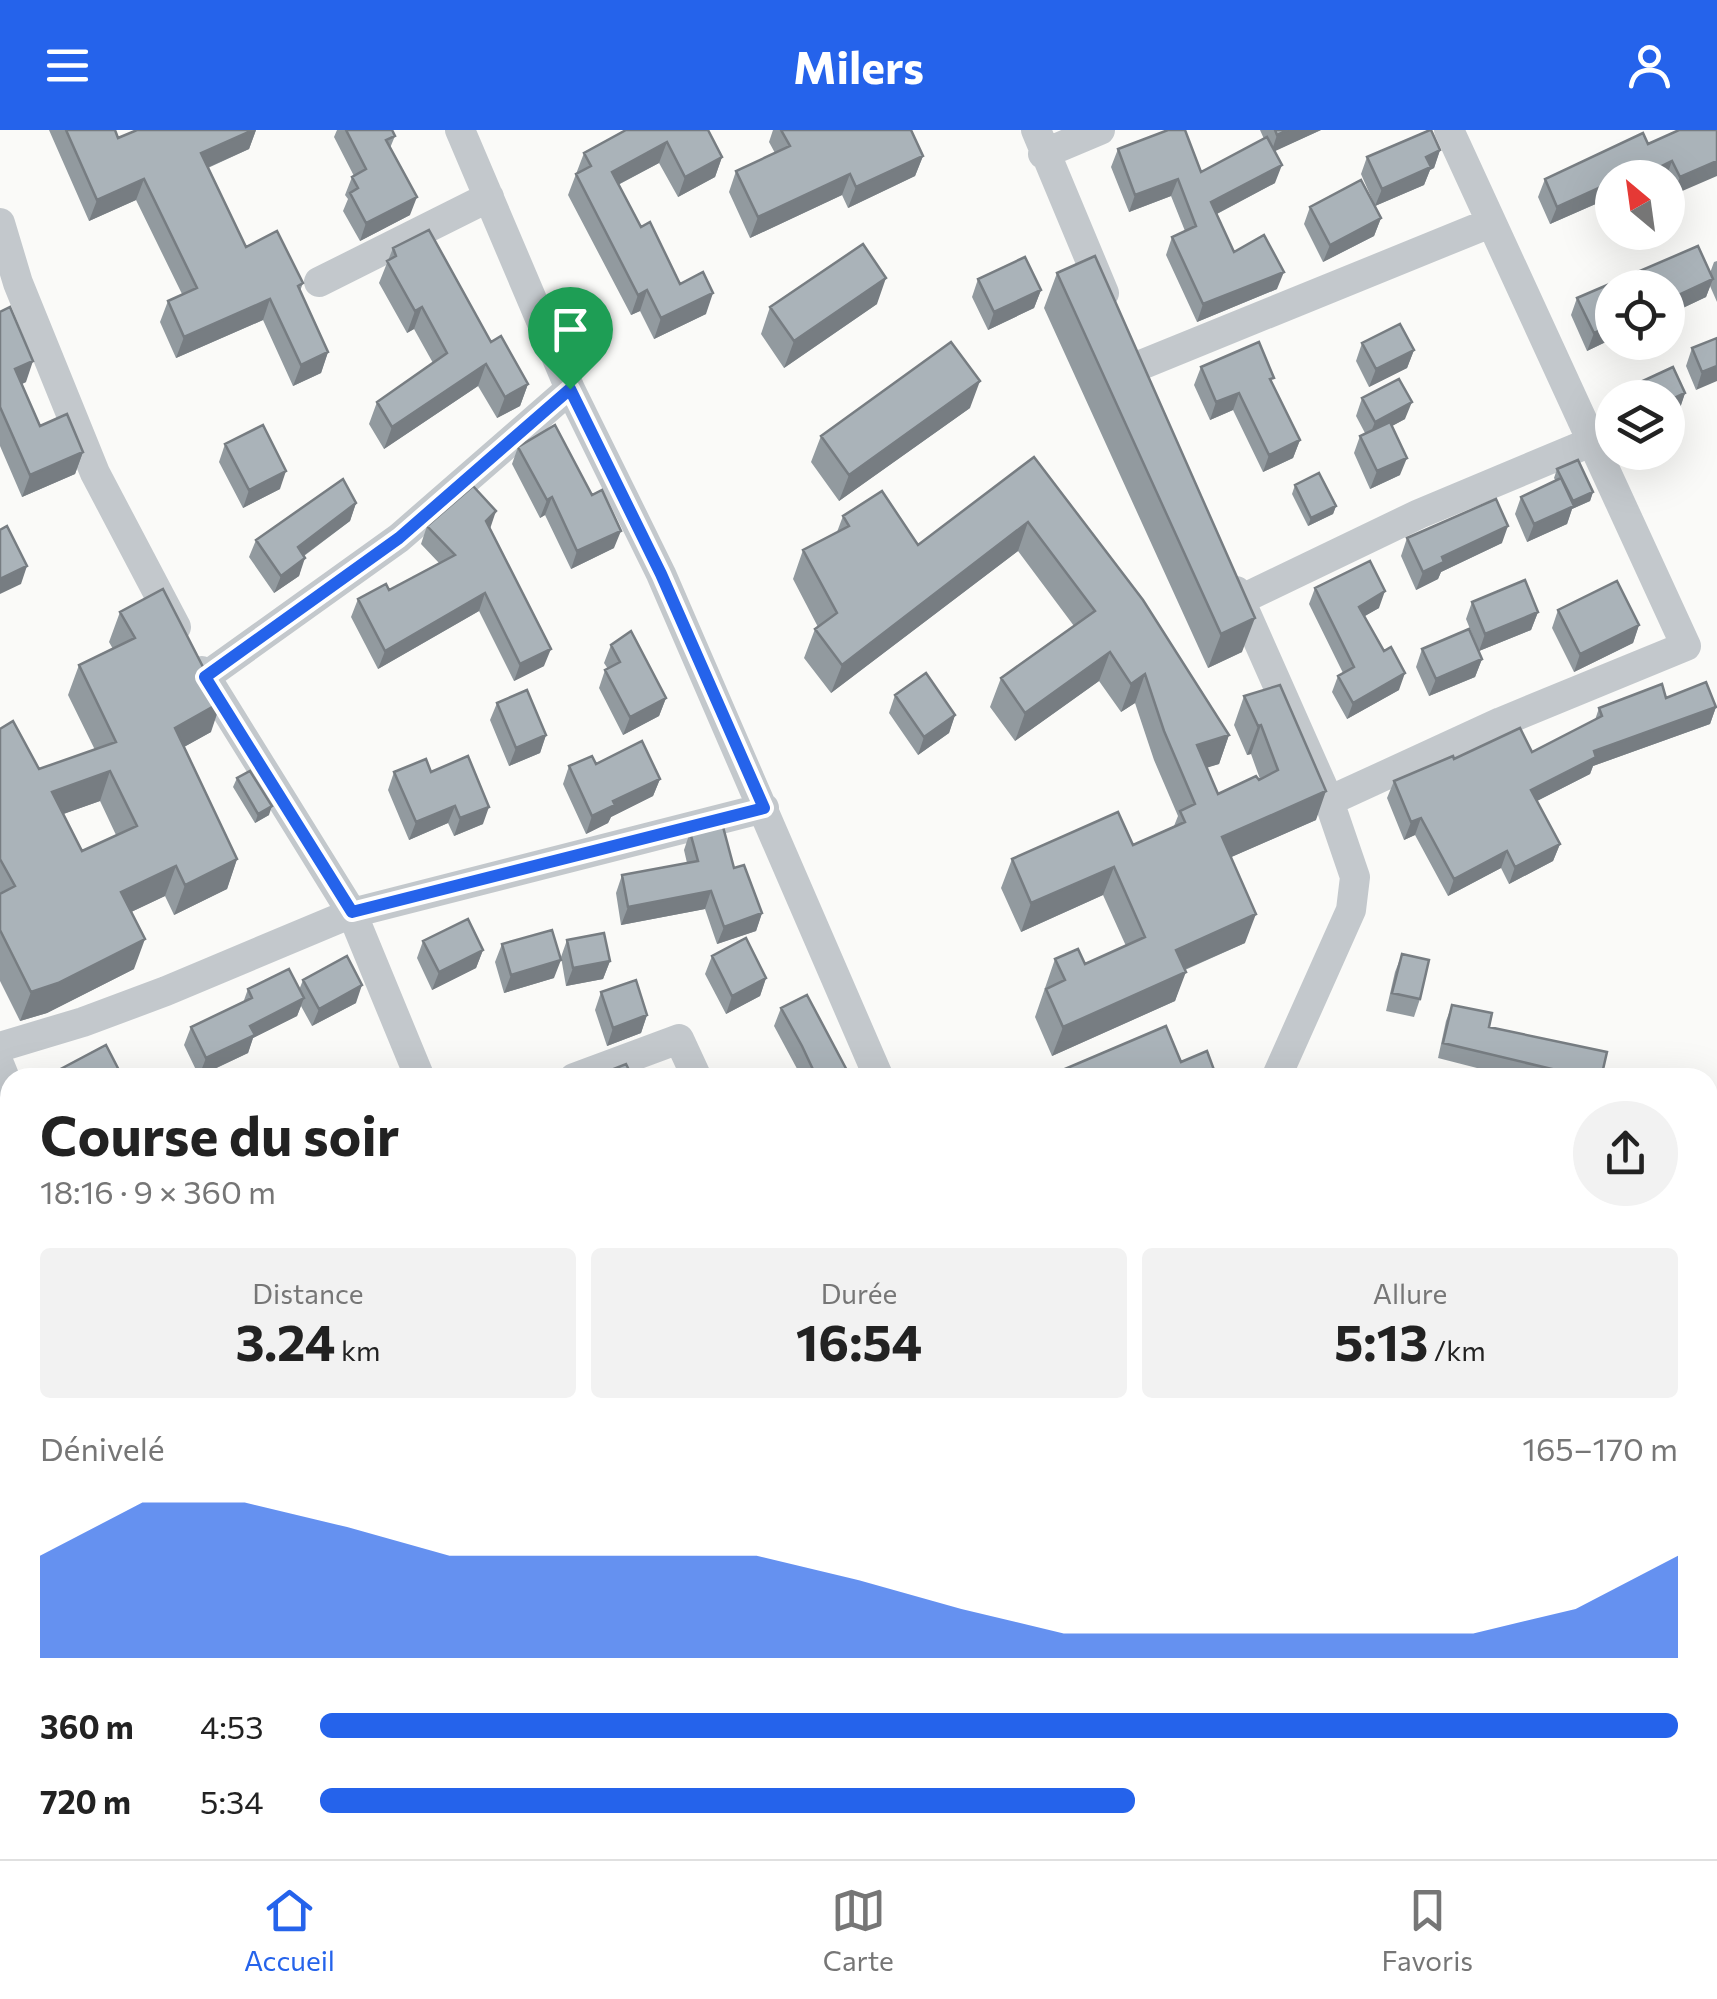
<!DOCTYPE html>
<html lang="fr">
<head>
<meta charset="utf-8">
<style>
  :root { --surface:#fff; --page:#f2f2f2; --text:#222; --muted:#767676; --line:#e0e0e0; --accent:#2563eb }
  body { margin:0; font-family:Commissioner,sans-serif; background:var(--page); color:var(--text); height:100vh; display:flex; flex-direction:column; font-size:38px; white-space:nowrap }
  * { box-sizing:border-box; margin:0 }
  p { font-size:32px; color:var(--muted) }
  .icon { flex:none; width:55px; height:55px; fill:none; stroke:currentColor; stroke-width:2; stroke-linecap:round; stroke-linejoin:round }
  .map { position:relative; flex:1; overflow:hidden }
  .sheet { position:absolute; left:0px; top:938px; width:1718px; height:792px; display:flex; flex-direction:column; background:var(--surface); border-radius:30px 30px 0 0; box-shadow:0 10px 40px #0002 }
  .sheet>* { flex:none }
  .needle { width:65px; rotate:331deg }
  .fabs { position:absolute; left:1595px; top:30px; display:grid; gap:20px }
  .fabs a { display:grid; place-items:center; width:90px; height:90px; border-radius:50%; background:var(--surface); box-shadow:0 10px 40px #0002; font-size:50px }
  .pin { position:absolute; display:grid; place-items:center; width:85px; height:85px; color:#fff; margin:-102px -42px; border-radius:50% 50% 50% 0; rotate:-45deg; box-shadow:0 0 10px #0007 }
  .pin .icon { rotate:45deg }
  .round { display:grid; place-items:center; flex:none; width:105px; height:105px; border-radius:52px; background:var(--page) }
  .headline { display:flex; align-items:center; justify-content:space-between; height:170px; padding:0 40px }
  h1 { font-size:55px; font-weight:700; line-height:75px }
  .stats { display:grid; grid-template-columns:repeat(3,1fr); gap:15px; height:170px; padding:10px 40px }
  .stats div { display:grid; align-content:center; border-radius:10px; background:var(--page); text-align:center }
  .stats b { font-size:50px; font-weight:700 }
  .stats small { font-size:28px; font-weight:400 }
  .stats p { font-size:28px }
  .chart { height:280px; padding:20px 40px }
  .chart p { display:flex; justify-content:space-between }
  .chart svg { width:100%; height:180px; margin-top:10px; fill:var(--accent); opacity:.7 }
  ul { padding:0 40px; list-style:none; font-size:32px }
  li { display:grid; grid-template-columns:160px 120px 1fr; align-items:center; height:75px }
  li i { height:25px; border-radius:12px; background:var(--accent) }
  header { display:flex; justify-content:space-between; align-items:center; height:130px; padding:0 40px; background:var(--accent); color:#fff; font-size:45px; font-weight:700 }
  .dock { display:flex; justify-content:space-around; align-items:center; height:140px; border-top:2px solid var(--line); background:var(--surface); font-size:28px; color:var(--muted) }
  .dock a { display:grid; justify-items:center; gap:5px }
  .dock .current { color:var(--accent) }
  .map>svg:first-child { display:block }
</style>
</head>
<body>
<header><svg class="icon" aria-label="menu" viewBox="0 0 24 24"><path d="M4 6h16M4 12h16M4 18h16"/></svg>Milers<svg class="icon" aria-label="person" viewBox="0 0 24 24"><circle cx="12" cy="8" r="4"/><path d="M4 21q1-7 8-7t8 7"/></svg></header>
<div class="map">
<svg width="1717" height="1729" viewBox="0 0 1717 1729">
  <rect width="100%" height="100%" fill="#fafaf8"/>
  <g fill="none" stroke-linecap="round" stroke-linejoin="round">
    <path stroke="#c3c8cc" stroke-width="30" d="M460 0 570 259 661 444 879 948
      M1036 0 1104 163
      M1043 24 1100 0
      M0 93 18 153 95 343 176 497
      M319 152 489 67
      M1136 237 1490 93
      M1236 461 1329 671 1355 747 1351 780 1276 948
      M1240 470 1419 384 1591 312
      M202 541 352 783 420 948
      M205 547 399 408 570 259
      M1329 671 1501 592 1686 516 1449 0
      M0 917 83 892 166 861 352 783 764 678
      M0 936 10 961
      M574 948 679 909 697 948
      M0 1080 10 1076
      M0 1384 10 1379
      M0 1692 10 1688
      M362 1720 367 1729
      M701 1720 702 1729
      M1094 1720 1156 1729
      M1665 1720 1695 1729
      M967 1729 976 1720
      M1481 1729 1488 1720"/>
  </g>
  <path fill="#929a9f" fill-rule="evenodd" d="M49 0H115L118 8 137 0H256L249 19 208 38 246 117 303 153 300 161 328 222 321 243 293 256 263 190 176 228 160 192 168 171 182 164 136 70 89 91Z
    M337 0H392L395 6 390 18 410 85 360 111 343 81 348 69 345 65 352 47 354 46 334 7Z
    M626 0 722 27 715 47 678 67 659 33 618 55 641 97 680 154 706 184 654 209 640 181 631 185 568 65 584 23Z
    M773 0H911L923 26 915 46 848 78 842 65 750 108 729 62 736 41 775 23 769 12Z
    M1260 0H1321L1274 21 1275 53 1217 84 1234 122 1277 159 1197 192 1166 125 1172 107 1185 101 1171 66 1129 82 1111 37 1118 19 1201 42 1264 9Z
    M1717 0 1673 65 1668 52V48H1612V74L1610 75 1607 69 1550 94 1538 67 1545 49 1648 14Z
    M1440 20 1434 38 1430 40 1424 55 1375 76 1361 44 1367 27Z
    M1310 77 1381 88 1374 106 1323 132 1304 94Z
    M1698 116 1710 143 1714 132 1717 131V172L1710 156 1706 167 1668 185V158H1612V209L1587 221 1571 185 1577 168Z
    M393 118 491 212 528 254 520 276 497 288 478 256 384 319 369 294 377 272 433 233 414 199 407 203 379 153Z
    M1057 143 1242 522 1208 538 1044 178Z
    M978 149 1041 160 1034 178 988 200 972 167Z
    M877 174 784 238 761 204 770 177Z
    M0 182 26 252 22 254 40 296 83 322 75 344 22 367 0 316Z
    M1717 208 1696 260 1686 236 1692 218Z
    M1362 213 1414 220 1407 238 1369 257 1356 231Z
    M1201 237 1272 253 1300 310 1293 328 1263 342 1233 280 1210 290 1194 255Z
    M1673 237 1685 263 1679 281 1668 286V268H1628L1632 256Z
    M1362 268 1405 289 1392 296 1400 345 1370 359 1354 323 1360 306 1365 303 1356 286Z
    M970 278 839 371 811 332 821 306Z
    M225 314 280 359 243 378 219 332Z
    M518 317 614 418 571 439 545 385 540 388 512 334Z
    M1034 327 1229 605 1219 634 1207 637 1218 664 1260 649 1251 624 1247 625 1234 595 1244 566 1316 690 1231 727 1245 813 1185 840 1175 871 1052 926 1035 887 1055 829 1085 834 1126 816 1103 765 1021 802 1001 758 1012 729 1133 715 1174 696 1178 686 1154 630 1135 573 1121 582 1099 551 1015 611 990 577 1001 548 1074 496 1018 421 831 563 804 528 815 499 818 497 793 449 803 420 837 402 843 386 918 415Z
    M1557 339 1593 362 1590 371 1572 379 1567 394 1527 412 1515 384 1521 367 1556 351 1554 348Z
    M1295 355 1336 376 1333 384 1308 396 1292 364Z
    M356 373 350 391 304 426 299 446 274 463 249 427 256 410Z
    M427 396 490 399 544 536 514 551 479 481 378 539 351 487 358 469 389 460 439 433 421 414Z
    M1407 408 1502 413 1441 442 1438 449 1416 460 1401 426Z
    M1315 458 1379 478 1364 486 1399 560 1347 589 1332 562 1338 546 1343 543 1309 474Z
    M1472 472 1538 482 1531 500 1479 521 1466 489Z
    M1558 480 1639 495 1633 513 1574 542 1552 498Z
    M120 482 211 602 184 617 237 729 227 759 174 785 165 766 131 782 134 839 47 883 20 891 0 851V599L39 639 95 620 68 565 79 535 113 519 109 512ZM100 671 116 705 82 721 63 684Z
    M611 515 666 568 659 586 623 605 599 558 605 540 608 539 604 533Z
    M1422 519 1482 529 1475 547 1429 566 1416 537Z
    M895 565 955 585 949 603 918 625 889 583Z
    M1666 568 1716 577 1710 594 1593 636 1590 644 1537 671 1560 714 1553 731 1509 754 1501 738 1448 766 1415 705 1404 710 1387 668 1394 651 1454 629 1532 622 1595 590 1599 578Z
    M497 573 546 605 540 623 509 636 490 590Z
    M596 634 660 649 653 666 611 687 608 693 586 704 563 654 569 636Z
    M394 642H431L483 694 454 706 448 693 409 710 388 660Z
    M237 648 269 685 255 693 233 657Z
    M690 702 734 738 762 783 756 801 717 814 705 779 621 795 616 763 622 745 687 733 684 720Z
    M567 810 610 831 603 849 566 856 561 827Z
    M423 811 483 820 476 838 432 860 417 828Z
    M502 814 554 848 504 863 495 832Z
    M1402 824 1420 869 1414 887 1386 881 1395 842Z
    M712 826 766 848 760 866 726 884 705 844Z
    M303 850 356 873 312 896 301 876 297 886 253 908 248 923 202 945 197 942 184 915 191 897 243 873 248 859 299 860Z
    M601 862 647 885 641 903 607 916 595 880Z
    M1452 875 1489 897 1601 948H1516L1438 928 1446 891Z
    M781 878 851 948H802L774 896Z
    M1717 1611V1674L1708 1672V1621L1713 1623Z
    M214 1720H338L335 1729H218Z
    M411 1720H437L423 1729H417Z
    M505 1720H679V1729H501Z"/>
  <path fill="#777d82" d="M253 0H256L249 19 193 44 201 23Z
    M1288 0H1321L1271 23 1277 5Z
    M667 12 659 33 604 62 612 42Z
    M1440 20 1434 38 1430 40 1424 55 1375 76 1382 59 1426 27Z
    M923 26 915 46 848 78 856 57Z
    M722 27 715 47 678 67 685 47Z
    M1672 31 1666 48H1637Z
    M1717 31V46L1673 65 1680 47Z
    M1282 35 1275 53 1205 90 1211 72Z
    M850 44 842 65 750 108 758 87Z
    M144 49 136 70 89 91 97 70Z
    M1178 49 1171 66 1129 82 1135 65Z
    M1612 52 1607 69 1550 94 1557 77Z
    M417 67 410 85 360 111 366 93Z
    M1381 88 1374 106 1323 132 1330 115Z
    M1284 142 1277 159 1197 192 1203 174Z
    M886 148 877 174 784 238 794 211Z
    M1713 149 1706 167 1668 185V170Z
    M647 160 640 181 631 185 638 165Z
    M1041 160 1034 178 988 200 994 182Z
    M713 163 706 184 654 209 661 188Z
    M270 169 263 190 176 228 184 207Z
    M422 177 414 199 407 203 415 181Z
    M1612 194V209L1587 221 1594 203Z
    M1414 220 1407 238 1369 257 1376 239Z
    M328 222 321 243 293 256 301 235Z
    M33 231 26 252 8 260 15 239Z
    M486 234 478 256 384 319 392 297Z
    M1717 236V251L1696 260 1702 242Z
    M980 251 970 278 839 371 849 345Z
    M528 254 520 276 497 288 505 267Z
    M1239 263 1233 280 1210 290 1216 272Z
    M1685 263 1679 281 1668 286V271Z
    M1412 272 1405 289 1368 309 1375 292Z
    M1300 310 1293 328 1263 342 1269 325Z
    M83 322 75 344 22 367 30 345Z
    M1407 328 1400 345 1370 359 1377 341Z
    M286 341 280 359 243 378 249 360Z
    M1593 362 1590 371 1572 379 1567 394 1527 412 1534 394 1573 371Z
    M552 367 545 385 540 388 547 370Z
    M356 373 350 391 291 435 298 417Z
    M1336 376 1333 384 1308 396 1311 388Z
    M496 381 490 399 486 391Z
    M1028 392 1018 421 831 563 842 535Z
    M1508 396 1502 413 1441 442 1438 449 1416 460 1423 442 1442 427Z
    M621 401 614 418 571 439 577 421Z
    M305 428 299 446 274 463 281 446Z
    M27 436 21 454 0 464V449Z
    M1385 461 1379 478 1353 493 1359 477Z
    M485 463 479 481 378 539 385 521Z
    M1538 482 1531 500 1479 521 1485 504Z
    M1255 488 1242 522 1208 538 1221 504Z
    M1639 495 1633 513 1574 542 1580 524Z
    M551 519 544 536 514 551 520 534Z
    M1110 522 1099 551 1015 611 1025 583Z
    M1482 529 1475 547 1429 566 1436 549Z
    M1405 543 1399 560 1347 589 1353 573Z
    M1145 544 1135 573 1121 582 1131 554Z
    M666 568 659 586 623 605 630 587Z
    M221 572 211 602 164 628 175 598Z
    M1716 577 1710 594 1593 636 1590 644 1525 677 1531 660 1594 621Z
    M955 585 949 603 918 625 924 607Z
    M1261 595 1251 624 1247 625 1258 596Z
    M546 605 540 623 509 636 516 618Z
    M1229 605 1219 634 1187 644 1197 615Z
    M110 641 100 671 41 692 52 662Z
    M660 649 653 666 611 687 608 693 586 704 592 686 613 671Z
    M1326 661 1316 690 1211 736 1222 707Z
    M272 676 269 685 255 693 258 684Z
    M455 676 448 693 409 710 416 692Z
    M489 677 483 694 454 706 460 688Z
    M1421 688 1415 705 1404 710 1411 692Z
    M1560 714 1553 731 1509 754 1515 737Z
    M1507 721 1501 738 1448 766 1454 749Z
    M237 729 227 759 174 785 185 755Z
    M176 736 165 766 110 792 121 762Z
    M1114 737 1103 765 1021 802 1031 773Z
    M711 761 705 779 621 795 628 777Z
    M762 783 756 801 717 814 724 797Z
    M1256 784 1245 813 1165 848 1176 820Z
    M145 809 134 839 47 883 20 891 31 862Z
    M483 820 476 838 432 860 439 842Z
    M561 830 554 848 504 863 511 845Z
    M610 831 603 849 566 856 573 838Z
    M1186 842 1175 871 1052 926 1063 897Z
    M766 848 760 866 726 884 732 866Z
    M362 855 356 873 312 896 319 879Z
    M304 868 297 886 253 908 248 923 199 946 206 928 250 896Z
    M647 885 641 903 607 916 613 898Z
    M10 1029V1044L0 1049V1034Z
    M10 1192V1208L0 1211V1196Z
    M10 1280V1294L0 1299 1 1285Z
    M102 1720H135L115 1729H87L89 1726Z
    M423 1720H437L423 1729H420Z
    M463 1720H492L489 1729H459Z
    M338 1721 335 1729H324Z"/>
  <path fill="#aab3b9" stroke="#777d82" stroke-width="2.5" fill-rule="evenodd" d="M66 0H115L118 8 137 0H253L201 23 246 117 277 101 303 153 298 156 328 222 301 235 270 169 184 207 168 171 197 158 144 49 97 70Z
    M346 0H392L395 6 386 10 417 67 366 93 350 63 358 58 352 47 366 39Z
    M626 0H708L722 27 685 47 667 12 612 42 641 97 650 92 680 154 703 142 713 163 661 188 647 160 638 165 576 44 591 36 584 23Z
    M781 0H911L923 26 856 57 850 44 758 87 736 41 790 16Z
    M1168 0H1185L1201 42 1267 7 1282 35 1211 72 1234 122 1264 105 1284 142 1203 174 1172 107 1196 96 1178 49 1135 65 1118 19Z
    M1275 0H1288L1277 5Z
    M1430 0H1431L1440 20 1426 27 1431 37 1382 59 1367 27Z
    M1679 0H1717V31L1680 47 1672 31 1637 48H1612V52L1557 77 1545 49 1643 3 1648 14Z
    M1361 50 1381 88 1330 115 1310 77Z
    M429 100 491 212 501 206 528 254 505 267 486 234 392 297 377 272 447 223 422 177 415 181 387 131 396 126 393 118Z
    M863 114 886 148 794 211 770 177Z
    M1698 116 1713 149 1668 170V158H1612V194L1594 203 1577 168Z
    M1095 126 1255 488 1221 504 1057 143Z
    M1025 127 1041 160 994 182 978 149Z
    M10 177 33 231 15 239 40 296 67 284 83 322 30 345 0 277V182Z
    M1400 194 1414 220 1376 239 1362 213Z
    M1717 208V236L1702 242 1692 218Z
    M951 212 980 251 849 345 821 306Z
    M1259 212 1274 248 1270 249 1300 310 1269 325 1239 263 1216 272 1201 237Z
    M1673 237 1685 263 1668 271V268H1637L1632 256Z
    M1399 249 1412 272 1375 292 1362 268Z
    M1390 292 1407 328 1377 341 1360 306Z
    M263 295 286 341 249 360 225 314Z
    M555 295 592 365 602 360 621 401 577 421 552 367 547 370 518 317Z
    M1034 327 1143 470 1229 605 1197 615 1218 664 1256 646 1259 650 1278 640 1261 595 1258 596 1244 566 1280 555 1326 661 1222 707 1256 784 1176 820 1186 842 1063 897 1046 859 1065 850 1055 829 1078 819 1085 834 1145 807 1114 737 1031 773 1012 729 1118 682 1133 715 1185 692 1180 681 1195 674 1164 601 1145 544 1131 554 1110 522 1025 583 1001 548 1095 481 1028 392 842 535 815 499 837 483 803 420 849 396 843 386 882 361 918 415Z
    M1578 330 1593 362 1573 371 1557 339Z
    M1319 343 1336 376 1311 388 1295 355Z
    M1561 348 1574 376 1534 394 1521 367Z
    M343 349 356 373 298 417 305 428 281 446 256 410Z
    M473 356 496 381 486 391 551 519 520 534 485 463 385 521 358 469 386 454 389 460 455 425 427 396Z
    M1496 369 1508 396 1442 427 1444 432 1423 442 1407 408Z
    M7 396 27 436 0 449V400Z
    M1370 431 1385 461 1359 477 1384 521 1391 517 1405 543 1353 573 1338 546 1354 537 1315 458Z
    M1525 450 1538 482 1485 504 1472 472Z
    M1617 451 1639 495 1580 524 1558 480Z
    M163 459 221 572 175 598 237 729 185 755 176 736 121 762 145 809 58 853 31 862 0 800V764L15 756 0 729V599L13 591 39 639 116 612 79 535 135 508 120 482ZM110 641 137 696 82 721 52 662Z
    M1469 499 1482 529 1436 549 1422 519Z
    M631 501 666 568 630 587 605 540 620 532 611 515Z
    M926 543 955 585 924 607 895 565Z
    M1706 552 1716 577 1594 621 1596 627 1531 660 1560 714 1515 737 1507 721 1454 749 1421 688 1411 692 1394 651 1453 626 1454 629 1520 598 1532 622 1602 586 1599 578 1662 554 1666 568Z
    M527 560 546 605 516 618 497 573Z
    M642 611 660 649 613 671 615 675 592 686 569 636 592 626 596 634Z
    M468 626 489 677 460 688 455 676 416 692 394 642 426 629 431 642Z
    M250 641 272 676 258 684 237 648Z
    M722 693 734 738 744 735 762 783 724 797 711 761 628 777 622 745 698 731 690 702Z
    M468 789 483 820 439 842 423 811Z
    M552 800 561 830 511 845 502 814Z
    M604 803 610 831 573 838 567 810Z
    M746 808 766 848 732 866 712 826Z
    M1402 824 1429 830 1420 869 1392 863Z
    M347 826 362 855 319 879 303 850Z
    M289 839 304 868 250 896 255 905 206 928 191 897 252 868 248 859Z
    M636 850 647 885 613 898 601 862Z
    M807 865 851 948H817L802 916 781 878Z
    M1452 875 1492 883 1489 897 1607 922 1601 948H1555L1556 940 1443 913Z
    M1166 896 1181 932 1207 921 1217 948H1054L1053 944Z
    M106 915 123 948H58L55 942Z
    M626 934 633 948H608L606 942Z
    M200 941 204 948H187Z
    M1356 944 1380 948H1356Z
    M10 993V1029L0 1034V997Z
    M10 1159V1192L0 1196V1163Z
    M10 1244V1280L1 1285 0 1249Z
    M0 1564 5 1574 0 1577Z
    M1717 1612V1656L1708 1654V1621L1714 1623Z
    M41 1720H102L89 1726 90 1729H30L42 1723Z
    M228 1720H338V1721L324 1729H232Z
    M508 1720H679V1729H508Z
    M824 1720H906L904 1729H821Z
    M1054 1720H1074L1106 1729H1051Z"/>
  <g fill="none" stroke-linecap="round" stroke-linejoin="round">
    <g stroke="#fff" stroke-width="20">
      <path id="route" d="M570 259 661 444 764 678 352 782 205 547 399 408Z"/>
    </g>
    <use href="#route" stroke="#2563eb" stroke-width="12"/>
  </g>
</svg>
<div class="fabs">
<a><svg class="needle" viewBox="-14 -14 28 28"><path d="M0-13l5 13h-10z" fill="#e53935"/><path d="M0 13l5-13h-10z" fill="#767676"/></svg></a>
<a><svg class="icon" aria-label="locate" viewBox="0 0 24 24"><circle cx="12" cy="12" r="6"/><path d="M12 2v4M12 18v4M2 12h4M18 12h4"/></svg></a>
<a><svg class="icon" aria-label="layers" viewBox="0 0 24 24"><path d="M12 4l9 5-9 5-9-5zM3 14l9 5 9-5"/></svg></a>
</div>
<div class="pin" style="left:570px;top:259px;background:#1e9e55"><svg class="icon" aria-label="arrive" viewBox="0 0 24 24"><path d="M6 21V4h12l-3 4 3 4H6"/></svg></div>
<section class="sheet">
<div class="headline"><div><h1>Course du soir</h1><p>18:16 · 9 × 360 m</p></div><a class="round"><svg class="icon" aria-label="share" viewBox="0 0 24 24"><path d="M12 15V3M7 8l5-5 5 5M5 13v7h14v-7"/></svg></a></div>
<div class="stats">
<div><p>Distance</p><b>3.24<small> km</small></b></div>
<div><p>Durée</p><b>16:54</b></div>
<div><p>Allure</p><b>5:13<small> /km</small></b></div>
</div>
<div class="chart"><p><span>Dénivelé</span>165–170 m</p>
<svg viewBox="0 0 160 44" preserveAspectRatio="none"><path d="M0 44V19L10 6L20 6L30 12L40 19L50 19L60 19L70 19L80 25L90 32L100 38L110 38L120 38L130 38L140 38L150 32L160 19V44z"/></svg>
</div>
<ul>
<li><b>360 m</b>4:53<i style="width:100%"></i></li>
<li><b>720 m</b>5:34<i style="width:60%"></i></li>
</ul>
</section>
</div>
<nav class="dock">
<a class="current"><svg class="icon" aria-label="home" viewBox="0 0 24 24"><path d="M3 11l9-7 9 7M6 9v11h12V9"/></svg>Accueil</a>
<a><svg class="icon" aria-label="map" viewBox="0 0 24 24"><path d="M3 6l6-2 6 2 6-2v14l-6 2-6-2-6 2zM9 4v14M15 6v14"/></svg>Carte</a>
<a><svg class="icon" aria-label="saved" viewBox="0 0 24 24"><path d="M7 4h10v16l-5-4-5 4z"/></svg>Favoris</a>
</nav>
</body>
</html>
